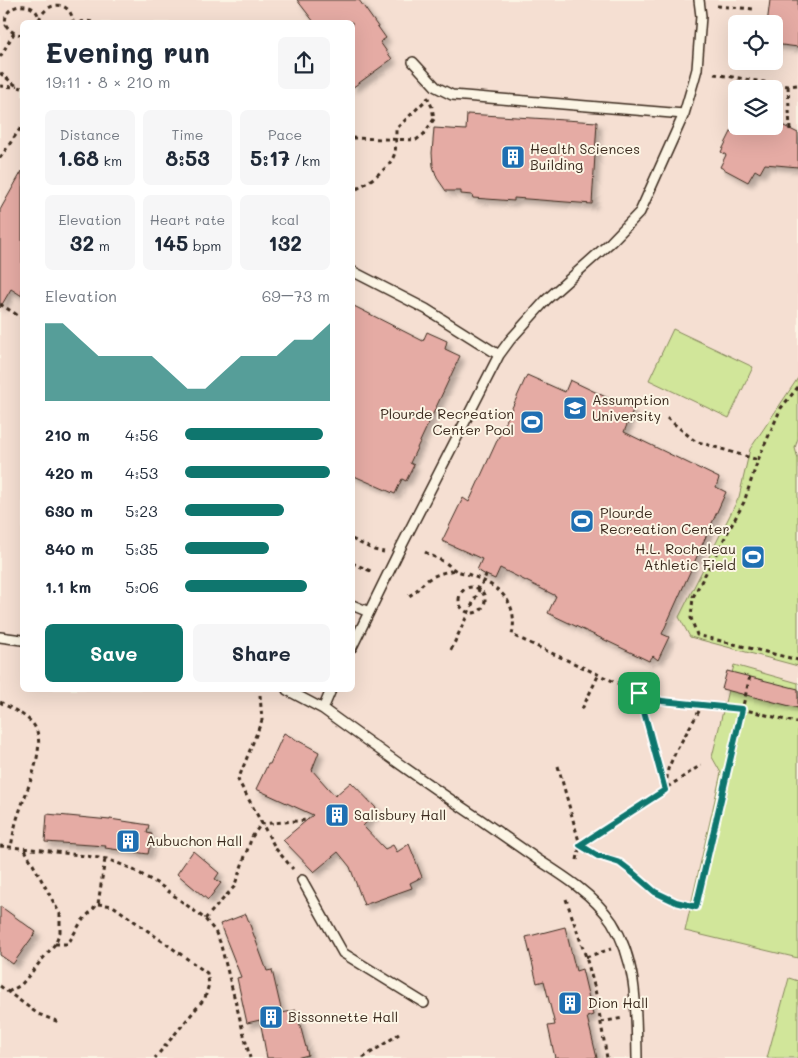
<!DOCTYPE html>
<html lang="en">
<head>
<meta charset="utf-8">
<style>
  :root { --surface:#fff; --page:#f6f6f7; --text:#1f2937; --muted:#747a83; --accent:#0f766e }
  body { margin:0; font-family:Mali,sans-serif; background:var(--page); color:var(--text); height:100vh; display:flex; flex-direction:column; font-size:19px; white-space:nowrap }
  * { box-sizing:border-box; margin:0 }
  p { font-size:16px; color:var(--muted) }
  .icon { flex:none; width:28px; height:28px; fill:none; stroke:currentColor; stroke-width:2; stroke-linecap:round; stroke-linejoin:round }
  .map { position:relative; flex:1; overflow:hidden }
  .panel { position:absolute; left:20px; top:20px; width:335px; height:672px; display:flex; flex-direction:column; background:var(--surface); border-radius:8px; box-shadow:0 5px 20px #0002 }
  .panel>* { flex:none }
  .fabs { position:absolute; left:728px; top:15px; display:grid; gap:10px }
  .fabs a { display:grid; place-items:center; width:55px; height:55px; border-radius:8px; background:var(--surface); box-shadow:0 5px 20px #0002; font-size:25px }
  .pin { position:absolute; display:grid; place-items:center; width:42px; height:42px; color:#fff; margin:-21px; border-radius:10px; box-shadow:0 2px 8px #0006 }
  .round { display:grid; place-items:center; flex:none; width:52px; height:52px; border-radius:8px; background:var(--page) }
  .overview { display:flex; align-items:center; justify-content:space-between; height:85px; padding:0 25px }
  h1 { font-size:28px; font-weight:800; line-height:38px }
  .metrics { display:grid; grid-template-columns:repeat(3,1fr); gap:8px; height:85px; padding:5px 25px }
  .metrics div { display:grid; align-content:center; border-radius:8px; background:var(--page); text-align:center }
  .metrics b { font-size:21px; font-weight:800 }
  .metrics small { font-size:14px; font-weight:400 }
  .metrics p { font-size:14px }
  .chart { height:140px; padding:10px 25px }
  .chart p { display:flex; justify-content:space-between }
  .chart svg { width:100%; height:90px; margin-top:5px; fill:var(--accent); opacity:.7 }
  .button { display:flex; gap:10px; margin-top:auto; padding:10px 25px }
  .button a { flex:1; height:58px; border-radius:8px; background:var(--accent); color:#fff; font-size:20px; font-weight:800; line-height:58px; text-align:center }
  .button a+a { background:var(--page); color:var(--text) }
  ul { padding:0 25px; list-style:none; font-size:16px }
  li { display:grid; grid-template-columns:80px 60px 1fr; align-items:center; height:38px }
  li i { height:12px; border-radius:6px; background:var(--accent) }
  .map>svg:first-child { display:block }
</style>
</head>
<body>
<div class="map">
<svg width="798" height="1058" viewBox="0 0 798 1058">
  <defs>
    <filter id="shadow"><feDropShadow dx="4.5" dy="4.5" stdDeviation="2.5" flood-color="#0004"/></filter>
  </defs>
  <rect width="100%" height="100%" fill="#fcf5e5"/>
  <filter id="ink" filterUnits="userSpaceOnUse"><feTurbulence type="fractalNoise" baseFrequency=".02" numOctaves="2"/><feDisplacementMap in="SourceGraphic" scale="10" xChannelSelector="R" yChannelSelector="G"/><feConvolveMatrix kernelMatrix="1 2 1 2 8 2 1 2 1" color-interpolation-filters="sRGB"/></filter>
  <g filter="url(#ink)">
    <path fill="#f5dfd2" fill-rule="evenodd" d="M0 0H798V1058H0ZM22 22H352V690H22ZM736 24H774V61H736ZM736 89H774V126H736Z"/>
    <path fill="#d1e69a" stroke="#86885c" d="M673 329 753 367 729 418 649 380Z
      M798 378V438L795 448 798 459V666L690 637 679 617 739 497 750 449Z
      M734 665 798 683V958L685 931 721 773 712 757Z
      M789 978 798 981V1058H767Z"/>
    <path fill="#e5aba4" stroke="#3b2a1e" filter="url(#shadow)" d="M297 0H359L386 38 380 42 392 59 352 88V22H314Z
      M770 0H798V47L774 44V24H767Z
      M467 114 597 122 592 204 514 198V201L473 198 472 195 461 194V191H446L437 178 433 166 432 153 434 128 466 130Z
      M774 121 798 133V167L765 164 760 173 755 170 748 182 720 167 726 155 721 152 734 126H774Z
      M22 171V296L11 289 0 308V210Z
      M352 305 423 341 427 332 447 341 445 349 460 356 410 463 414 465 406 481 402 479 395 494 352 475Z
      M527 375 565 392 570 380 633 410 624 432 719 478 716 487 726 492 662 634 669 637 658 660 653 656 649 661 548 613 556 596 500 568 495 579 486 575 477 570 482 559 442 541 463 498 469 502Z
      M727 671 798 689V708L722 689Z
      M284 733 319 752 312 770 335 796 351 782 378 810 363 826 385 849 393 845 397 852 409 844 422 877 410 883 412 888 364 905 350 867 338 852 314 872 283 840 313 815 256 789 268 764H270Z
      M47 814 110 820V819L149 825 147 833 152 834 148 854 105 848 106 846 45 842Z
      M193 851 219 873 215 879 221 883 208 900 177 874Z
      M0 906 36 932 13 964 0 955Z
      M246 914 267 971 272 970 282 1013 296 1010 308 1055 296 1058H267L260 1020 247 1023 237 978 241 977 220 924Z
      M565 927 576 971 582 969 593 1015 587 1017 597 1058H555L548 1026 555 1025 544 981 537 983 526 937Z"/>
    <g fill="none" stroke-linecap="round" stroke-linejoin="round">
      <g stroke="#3b2a1e" stroke-width="12">
        <path id="service" d="M413 62 436 87 452 95 684 114
          M352 271 426 309 499 355
          M352 605 369 612
          M0 637 22 640
          M352 647 400 549 499 355 510 340 546 300 611 242 640 212 684 114 694 80 697 69 701 16 699 0
          M287 690 323 709 331 690
          M323 709C374 746 425 783 478 818 498 832 517 845 537 859 564 876 594 895 612 922 638 963 636 1011 637 1058
          M302 880 343 953 424 1003"/>
      </g>
      <path stroke="#3b2a1e" stroke-width="3" stroke-dasharray="4 4" stroke-linecap="butt" d="M717 6 754 9
        M39 20C47 0 71 0 73 22
        M80 22 87 21 92 22
        M22 35C16 34 10 32 6 25 0 0 43 0 38 22
        M0 57 14 33
        M0 73 18 87 22 88
        M714 74 788 86 798 85
        M0 86 17 87
        M788 86 790 131
        M352 138 416 140 424 134 434 119 432 107 428 98 396 129C396 136 396 145 395 152 392 168 365 184 352 192
        M0 158 22 126
        M0 304 22 318
        M798 387 781 408 758 460 744 502 693 597 691 618 697 635 798 660
        M667 418 695 441 758 460
        M352 539 374 550 384 552
        M425 552C432 556 439 559 446 563 449 565 451 568 455 570 459 572 465 573 470 575 499 586 519 601 512 635L639 693 662 701 742 709 798 723
        M352 563 373 572
        M459 600a13 13 0 1 1 26 0a13 13 0 1 1-26 0Z
        M409 596C416 592 419 587 425 582 433 575 444 572 455 570
        M451 650 486 575
        M639 693 665 790
        M260 695 262 720 238 780 276 849 293 869
        M0 702C10 708 29 716 35 727 47 748 26 791 19 813 15 824 13 836 11 847
        M582 709 599 674
        M558 766 580 845 597 856 620 863 633 873 655 892 676 902 696 907 750 676
        M666 787 668 769 676 751 702 706
        M0 846 42 850 107 859 130 868 160 885 205 919 215 931 220 942 250 1058
        M577 860 580 845 701 765
        M566 899 586 957 595 989 607 1058
        M98 904 113 906 207 973 209 984 205 998 155 1058
        M205 919 234 887 252 837 261 824 307 820
        M55 944H68L81 922 98 904 105 859
        M586 957 611 949
        M0 986 38 1014 59 1022
        M8 992 21 985 55 944 60 932V914L24 848
        M601 1022 623 1018
        M363 1058 399 1034"/>
      <use href="#service" stroke="#fcf5e5" stroke-width="9"/>
    </g>
  </g>
  <g fill="none" stroke-linecap="round" stroke-linejoin="round" filter="url(#ink)">
    <g stroke="#fff" stroke-width="10">
      <path id="route" d="M639 693 662 701 742 709 696 907 676 902 655 892 633 873 620 863 598 856 580 845 665 790Z"/>
    </g>
    <use href="#route" stroke="#0f766e" stroke-width="6"/>
  </g>
  <defs>
    <g id="building-square" transform="scale(1.25)"><rect x="-9" y="-9" width="18" height="18" rx="4" fill="#1f6fb2" stroke="#fcf5e5"/><path d="M-4-6H4V6H1V3H-1V6H-4ZM-2.5-4.3h1.7v1.8h-1.7ZM.8-4.3h1.7v1.8H.8ZM-2.5-1h1.7V.8h-1.7ZM.8-1h1.7V.8H.8Z" fill="#fff"/></g>
    <g id="university-square" transform="scale(1.25)"><rect x="-9" y="-9" width="18" height="18" rx="4" fill="#1f6fb2" stroke="#fcf5e5"/><path d="M0-5L7-2L0 1L-7-2ZM-4 1L0 2.5L4 1V4Q0 6-4 4Z" fill="#fff"/></g>
    <g id="stadium-square" transform="scale(1.25)"><rect x="-9" y="-9" width="18" height="18" rx="4" fill="#1f6fb2" stroke="#fcf5e5"/><path d="M0-5a6.5 5 0 1 0 0 10a6.5 5 0 1 0 0-10ZM-3.5-1.8h7v3.6h-7Z" fill="#fff"/></g>
  </defs>
  <g fill-rule="evenodd">
    <use href="#building-square" x="513" y="157"/>
    <use href="#university-square" x="575" y="408"/>
    <use href="#stadium-square" x="532" y="422"/>
    <use href="#stadium-square" x="582" y="521"/>
    <use href="#stadium-square" x="753" y="557"/>
    <use href="#building-square" x="337" y="815"/>
    <use href="#building-square" x="128" y="841"/>
    <use href="#building-square" x="570" y="1003"/>
    <use href="#building-square" x="271" y="1017"/>
  </g>
  <g text-anchor="middle" stroke-width="4" stroke-linejoin="round" paint-order="stroke">
    <g font-size="14" fill="#3b2a1e" stroke="#fcf5e5" text-anchor="start">
      <text x="530" y="154">Health Sciences<tspan x="530" dy="16">Building</tspan></text>
      <text x="592" y="405">Assumption<tspan x="592" dy="16">University</tspan></text>
      <text x="514" y="419" text-anchor="end">Plourde Recreation<tspan x="514" dy="16">Center Pool</tspan></text>
      <text x="600" y="518">Plourde<tspan x="600" dy="16">Recreation Center</tspan></text>
      <text x="736" y="554" text-anchor="end">H.L. Rocheleau<tspan x="736" dy="16">Athletic Field</tspan></text>
      <text x="354" y="820">Salisbury Hall</text>
      <text x="146" y="846">Aubuchon Hall</text>
      <text x="588" y="1008">Dion Hall</text>
      <text x="288" y="1022">Bissonnette Hall</text>
    </g>
  </g>
</svg>
<div class="fabs">
<a><svg class="icon" aria-label="locate" viewBox="0 0 24 24"><circle cx="12" cy="12" r="6"/><path d="M12 2v4M12 18v4M2 12h4M18 12h4"/></svg></a>
<a><svg class="icon" aria-label="layers" viewBox="0 0 24 24"><path d="M12 4l9 5-9 5-9-5zM3 14l9 5 9-5"/></svg></a>
</div>
<div class="pin" style="left:639px;top:693px;background:#1e9e55"><svg class="icon" aria-label="arrive" viewBox="0 0 24 24"><path d="M6 21V4h12l-3 4 3 4H6"/></svg></div>
<section class="panel">
<div class="overview"><div><h1>Evening run</h1><p>19:11 · 8 × 210 m</p></div><a class="round"><svg class="icon" aria-label="share" viewBox="0 0 24 24"><path d="M12 15V3M7 8l5-5 5 5M5 13v7h14v-7"/></svg></a></div>
<div class="metrics">
<div><p>Distance</p><b>1.68<small> km</small></b></div>
<div><p>Time</p><b>8:53</b></div>
<div><p>Pace</p><b>5:17<small> /km</small></b></div>
</div>
<div class="metrics">
<div><p>Elevation</p><b>32<small> m</small></b></div>
<div><p>Heart rate</p><b>145<small> bpm</small></b></div>
<div><p>kcal</p><b>132</b></div>
</div>
<div class="chart"><p><span>Elevation</span>69–73 m</p>
<svg viewBox="0 0 160 44" preserveAspectRatio="none"><path d="M0 44V6L10 6L20 14L30 22L40 22L50 22L60 22L70 30L80 38L90 38L100 30L110 22L120 22L130 22L140 14L150 14L160 6V44z"/></svg>
</div>
<ul>
<li><b>210 m</b>4:56<i style="width:95%"></i></li>
<li><b>420 m</b>4:53<i style="width:100%"></i></li>
<li><b>630 m</b>5:23<i style="width:68%"></i></li>
<li><b>840 m</b>5:35<i style="width:58%"></i></li>
<li><b>1.1 km</b>5:06<i style="width:84%"></i></li>
</ul>
<div class="button"><a>Save</a><a>Share</a></div>
</section>
</div>
</body>
</html>
